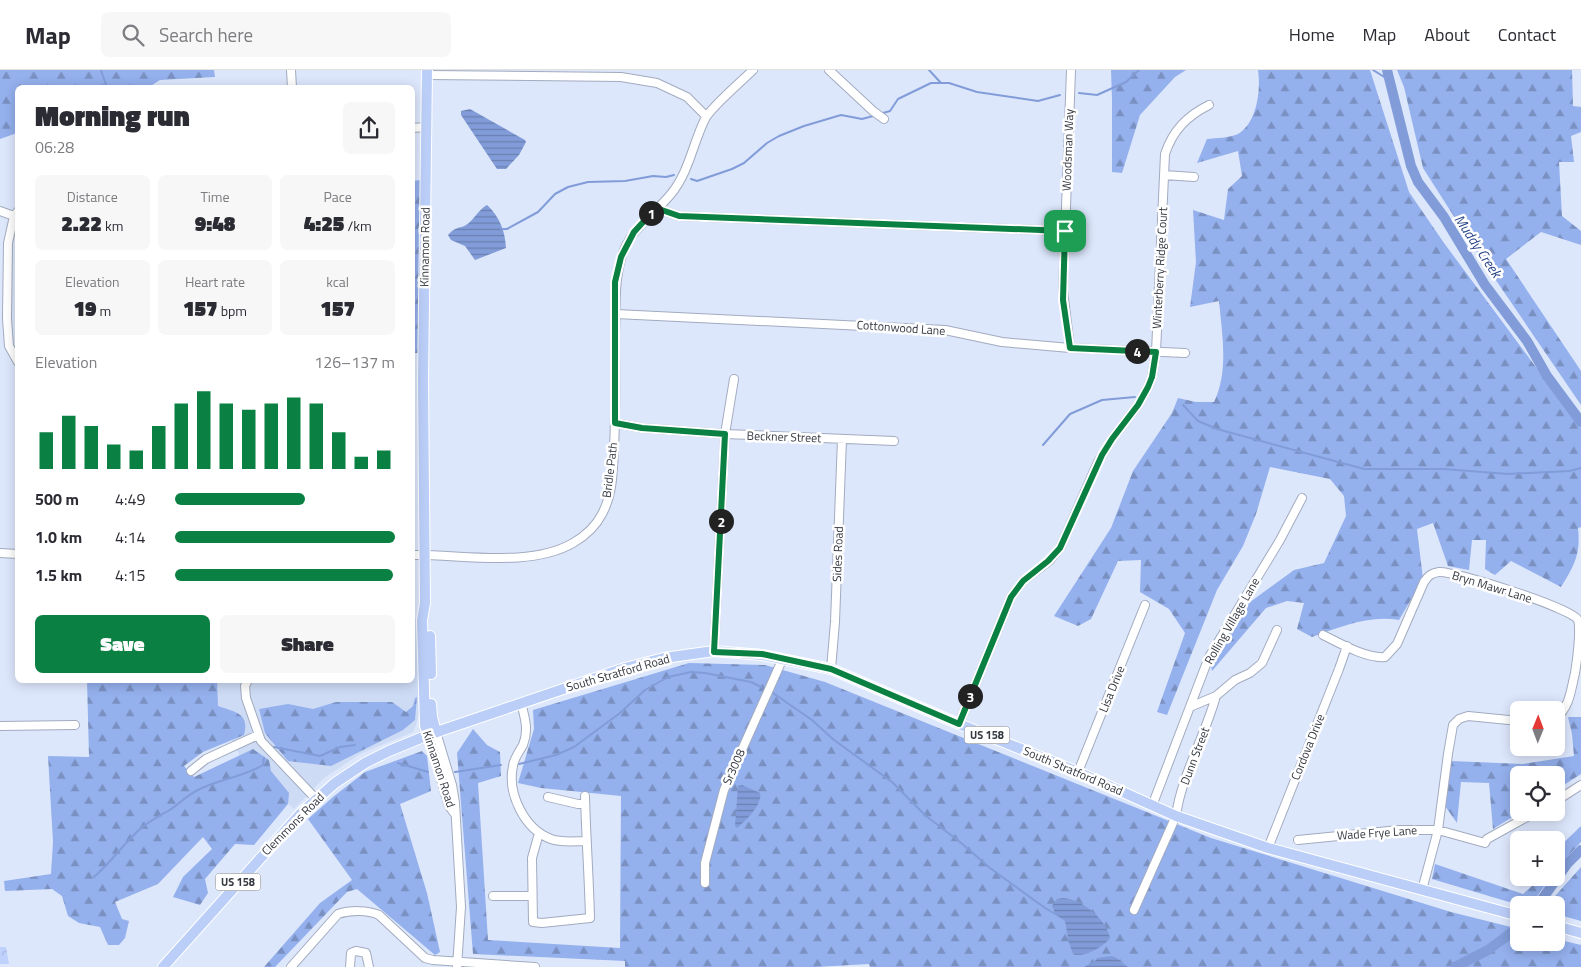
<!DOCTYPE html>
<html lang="en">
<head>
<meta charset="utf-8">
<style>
  :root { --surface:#fff; --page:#f7f7f7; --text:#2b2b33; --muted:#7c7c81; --line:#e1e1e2; --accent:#0b8043 }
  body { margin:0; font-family:"Titillium Web",sans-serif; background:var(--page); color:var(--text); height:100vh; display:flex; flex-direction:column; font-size:19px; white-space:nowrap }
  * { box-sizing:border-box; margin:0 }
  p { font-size:16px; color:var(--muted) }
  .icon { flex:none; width:28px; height:28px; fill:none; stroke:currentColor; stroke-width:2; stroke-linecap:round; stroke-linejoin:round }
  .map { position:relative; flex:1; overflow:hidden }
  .side { position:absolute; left:15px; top:15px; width:400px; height:598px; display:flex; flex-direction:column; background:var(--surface); border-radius:8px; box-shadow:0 2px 12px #0003 }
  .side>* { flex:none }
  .needle { width:32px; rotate:1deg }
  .tools { position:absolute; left:1510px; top:631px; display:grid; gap:10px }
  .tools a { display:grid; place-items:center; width:55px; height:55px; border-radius:8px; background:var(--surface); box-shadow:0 2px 12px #0003; font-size:25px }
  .pin { position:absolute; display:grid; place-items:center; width:42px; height:42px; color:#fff; margin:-21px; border-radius:10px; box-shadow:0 2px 8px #0006 }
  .km { position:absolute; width:25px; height:25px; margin:-12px; border-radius:50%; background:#222; color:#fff; font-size:14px; line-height:25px; text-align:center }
  .round { display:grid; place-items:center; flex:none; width:52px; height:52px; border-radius:8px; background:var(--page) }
  .overview { display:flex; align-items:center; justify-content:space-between; height:85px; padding:0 20px }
  h1 { font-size:28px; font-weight:800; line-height:38px }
  .metrics { display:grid; grid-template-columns:repeat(3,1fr); gap:8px; height:85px; padding:5px 20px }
  .metrics div { display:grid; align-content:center; border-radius:8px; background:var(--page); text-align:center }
  .metrics b { font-size:21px; font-weight:800 }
  .metrics small { font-size:14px; font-weight:400 }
  .metrics p { font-size:14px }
  .chart { height:140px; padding:10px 20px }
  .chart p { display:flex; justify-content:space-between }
  .chart svg { width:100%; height:90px; margin-top:5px; stroke:var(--accent); stroke-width:6 }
  .primary-button { display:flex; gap:10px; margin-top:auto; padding:10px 20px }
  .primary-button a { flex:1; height:58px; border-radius:8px; background:var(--accent); color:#fff; font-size:20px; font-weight:800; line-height:58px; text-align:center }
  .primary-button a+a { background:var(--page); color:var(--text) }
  ul { padding:0 20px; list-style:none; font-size:16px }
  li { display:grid; grid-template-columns:80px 60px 1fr; align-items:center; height:38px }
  li i { height:12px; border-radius:6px; background:var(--accent) }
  header { display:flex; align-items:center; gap:30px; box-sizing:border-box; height:70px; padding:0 25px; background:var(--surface); border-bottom:1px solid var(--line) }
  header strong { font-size:24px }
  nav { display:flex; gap:28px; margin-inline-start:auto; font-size:18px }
  .search { width:350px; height:45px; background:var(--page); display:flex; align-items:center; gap:12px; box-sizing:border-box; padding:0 18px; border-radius:8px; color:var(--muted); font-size:19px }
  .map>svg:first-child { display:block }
</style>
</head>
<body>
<header>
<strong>Map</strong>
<div class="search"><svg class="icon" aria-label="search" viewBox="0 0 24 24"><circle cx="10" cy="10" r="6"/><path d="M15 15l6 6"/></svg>Search here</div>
<nav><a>Home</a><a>Map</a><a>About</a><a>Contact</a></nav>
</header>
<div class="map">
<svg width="1581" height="897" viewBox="0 0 1581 897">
  <defs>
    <pattern id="forest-firs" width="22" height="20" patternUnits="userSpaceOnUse" patternTransform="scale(1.25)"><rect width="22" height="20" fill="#94b0ed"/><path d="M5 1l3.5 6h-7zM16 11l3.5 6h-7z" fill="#7a90c1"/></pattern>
    <pattern id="park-crowns" width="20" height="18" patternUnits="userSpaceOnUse" patternTransform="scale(1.25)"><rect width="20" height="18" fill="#bed2fd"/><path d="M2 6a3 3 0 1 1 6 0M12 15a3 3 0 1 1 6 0" fill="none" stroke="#a4b5da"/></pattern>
    <pattern id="water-rules" width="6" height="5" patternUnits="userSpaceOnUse" patternTransform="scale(1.25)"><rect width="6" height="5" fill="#819cd8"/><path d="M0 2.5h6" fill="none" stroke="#6a80b1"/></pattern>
  </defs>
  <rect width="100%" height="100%" fill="#dde7fc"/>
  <path fill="#cddbf5" d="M413 548H419V642L416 655 413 662 360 684 324 708 294 739 245 695 217 643 205 610H412Z"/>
  <path fill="url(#forest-firs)" d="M0 0H214L215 7 160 10 149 17 18 18 17 63 0 69Z
    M1111 0H1186L1175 7 1140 45 1122 103 1112 102V30Z
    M1258 0H1370L1409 122 1444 173 1581 358V457L1578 458C1581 484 1574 496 1561 517L1511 491 1495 505 1485 499 1486 470H1472L1469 500 1448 496 1433 453 1417 459 1423 509 1399 550C1368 545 1341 557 1312 567L1297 559 1304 533 1287 531 1266 538 1212 601 1211 595 1223 569 1246 535 1294 500 1324 493 1346 446 1344 426 1330 409 1270 397 1256 444 1243 476 1217 520 1167 645 1157 642 1185 563 1169 539 1140 522 1141 490 1118 491 1091 549 1078 556 1054 546 1111 458 1133 401 1172 343 1178 328 1196 332H1214C1229 301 1222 264 1219 231L1190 237 1196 192 1193 140 1224 150 1228 119 1242 106 1238 81 1197 93 1207 69C1216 68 1230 68 1238 64 1257 53 1261 20 1258 0Z
    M1397 0H1572L1573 36 1581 37V62L1571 66 1574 92H1559L1562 146 1581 161V175L1541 162 1506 189 1581 301V335L1478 184 1423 98 1404 17Z
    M421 110 418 283H413L412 111Z
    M689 593 765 595 825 612 1211 768 1451 842 1519 859V872H1556V869L1581 875V897H870L869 894 816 897H625V891L473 884 457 683 473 659 487 675 500 682 501 706 478 713 488 870 620 878 621 726 541 718 518 713 534 659 533 640Z
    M87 610H217L218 636C235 642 250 643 244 665L203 682 184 696 194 707 253 679 269 690 271 701 289 723 288 734 254 775 235 774 205 809 208 823 200 835 173 827 183 807 212 779 203 767 158 814 115 832 122 849 129 851 125 868 119 875H108L100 857 79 853 68 846 62 826 52 819 5 821 4 811 51 804 53 772 48 686 89 687Z
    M417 627 415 650 403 660 331 696 288 691 265 663 259 639 288 634 313 639 336 632H392L406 642 413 636 415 628Z
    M1568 647H1581V704L1556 720V705H1519V743L1493 759 1489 713 1461 712 1457 753 1445 736 1451 691 1523 694 1574 686 1572 664Z
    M422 681 427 686 431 721 400 734 427 823 440 882 435 885 357 819 347 822 275 897H264L320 833 352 810 308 749 333 727 365 702Z
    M1581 756V772L1556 799V780Z
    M1435 794 1523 824 1533 815 1537 808H1550L1531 835H1519L1432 809Z
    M1581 797V851L1556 844V835H1547Z"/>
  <path fill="url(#park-crowns)" d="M0 877H6L9 894H0Z"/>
  <path fill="url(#water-rules)" d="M470 39 525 70 526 72 519 85 506 99H497L461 45V41Z
    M487 135C500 147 505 161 506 178L475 190 465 176 451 170 448 165C456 156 459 159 466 155 474 150 478 140 487 135Z
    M742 715 760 723C763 734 745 752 737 758L735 756 738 716Z
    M1063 828C1082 829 1107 850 1110 868 1103 877 1085 888 1073 884L1069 873 1065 851 1056 845 1052 836 1057 829Z
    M1111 886 1115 887 1128 897H1084L1095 891 1097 888Z"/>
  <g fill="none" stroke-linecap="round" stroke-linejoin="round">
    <path stroke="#819cd8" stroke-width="2" d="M101 0 107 18
      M929 0 941 13
      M1373 0 1389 10
      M1079 23 1097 25 1126 12 1139 0
      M883 43 890 41 898 29 931 13H949L977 22 1038 31 1060 25
      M691 109 697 111 732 99 744 93 767 73 779 66 804 56 841 45 862 49 873 46
      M501 159H507L538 142 555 124 568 117 588 112 625 111 653 106 666 107 674 105
      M1183 335 1198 351 1217 359 1364 399H1444L1508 404 1569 401 1581 398
      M1043 375 1070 344 1102 330 1135 327
      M773 623 812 650 834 670 892 712 926 746 960 772 990 798 1045 838 1057 845
      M274 677 320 686 340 677 355 675
      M398 693 428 702
      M519 694 556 685 574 677 620 643 645 620 668 607 691 602 705 603 751 612 761 617
      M455 702 501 695
      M94 807C108 795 118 781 131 768 141 756 154 749 168 741 178 735 186 726 196 721 218 709 241 708 263 695L264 688"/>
    <path stroke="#819cd8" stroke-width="10" d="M1387 0 1411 96 1418 112 1444 147 1485 215 1527 271 1547 306 1581 352
      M1538 835 1567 794 1581 780
      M1455 897 1488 880 1519 857"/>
    <g stroke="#a2abbf" stroke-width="10">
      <path id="minor" d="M291 0 292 18
        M829 0 873 41 884 49
        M427 5 621 7 657 13 687 27 706 46
        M412 58 426 57
        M1164 105 1194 107
        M656 138 679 146 1065 161
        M0 141 14 146
        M18 141 14 146 8 173 7 249 9 276 18 292
        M616 244 945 260 1002 272 1070 278 1185 283
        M1070 278 1063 220 1071 0
        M615 353 642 358 725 364 894 371
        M0 483 18 484
        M412 485C461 484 530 498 573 473 585 466 596 456 602 444 613 424 613 400 614 378 616 340 615 302 615 264 616 239 614 214 621 189 629 159 653 146 671 124 689 102 693 73 705 49 710 38 743 10 753 0
        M1323 565C1339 573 1367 589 1385 587L1397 574 1424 512C1428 506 1431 503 1439 502 1455 501 1572 538 1578 550 1581 561 1577 591 1575 603 1571 619 1570 637 1556 648
        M714 581 725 364 734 309
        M831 599 835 552 842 369
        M248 610 245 616 246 628 261 671 316 729
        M521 633C525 648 529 660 523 675 519 682 514 688 513 696 507 723 524 759 551 769 562 773 575 771 586 771
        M1190 637 1216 626 1235 610 1250 603 1262 593 1277 560
        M959 654 1011 527 1023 511 1049 491 1060 478 1098 392 1112 369 1138 335 1148 317 1152 307 1156 282 1165 84C1173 60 1187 46 1209 35
        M0 656 75 655
        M436 662 452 715 455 733 461 837 457 897
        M428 665 449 736 455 744
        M191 701 206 689 258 665
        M1078 702 1145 535
        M548 727 578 734H585
        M1556 731 1581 715
        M1152 736 1209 587 1280 470 1302 428
        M539 763 532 788 533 852 542 853 590 848C589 807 586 766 585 726
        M1298 770 1399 760H1438L1485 773 1487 769 1536 742
        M1268 778 1339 599 1347 576
        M705 813V793L724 720 783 588
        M1422 820 1438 760 1448 684 1453 655 1459 649 1468 646 1519 651
        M493 826H532
        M1134 840 1176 746C1181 707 1205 666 1216 626
        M291 897 338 844C350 840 368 840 379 845L425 888 433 890 535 897
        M350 897 351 883 356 881 366 883 369 897"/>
    </g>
    <g stroke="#fff" stroke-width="12">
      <path id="major" d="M427 0 423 310 425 533 422 550 425 655 428 665
        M430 566 431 604
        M431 634 432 647 436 662
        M1556 856 1581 863
        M163 897 301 743 335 713 365 693 389 681 428 665 625 598 664 588 714 581 762 585 831 599 959 654 1078 702 1176 746 1268 778 1519 846"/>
    </g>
    <use href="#minor" stroke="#fff" stroke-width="8"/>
    <use href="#major" stroke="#bbcef8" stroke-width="10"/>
  </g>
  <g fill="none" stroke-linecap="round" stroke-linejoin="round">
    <g stroke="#fff" stroke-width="10">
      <path id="route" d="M656 138 679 146 1065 161 1063 230 1070 278 1156 282 1152 307 1148 317 1138 335 1112 369 1102 385 1060 478 1048 491 1023 511 1011 527 959 654 831 599 762 584 714 582 725 364 642 358 615 353V212L621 187 634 162Z"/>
    </g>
    <use href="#route" stroke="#0b8043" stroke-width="6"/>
  </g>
  <g text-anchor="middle" stroke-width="5" stroke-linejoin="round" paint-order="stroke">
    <g fill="#fff" stroke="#717479" stroke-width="1">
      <rect x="964.5" y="656.5" width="45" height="17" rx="4"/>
      <rect x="215.5" y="803.5" width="45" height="17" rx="4"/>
    </g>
    <g font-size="11" font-weight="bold" fill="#343840">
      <text x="987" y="669">US 158</text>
      <text x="238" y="816">US 158</text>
    </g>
    <g font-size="12" fill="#343840" stroke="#fff">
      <text transform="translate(1068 80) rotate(-88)" y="4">Woodsman Way</text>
      <text transform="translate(425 177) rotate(-89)" y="4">Kinnamon Road</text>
      <text transform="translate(1160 198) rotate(-87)" y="4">Winterberry Ridge Court</text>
      <text transform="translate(901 258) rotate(4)" y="4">Cottonwood Lane</text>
      <text transform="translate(784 367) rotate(2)" y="4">Beckner Street</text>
      <text transform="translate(610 400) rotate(-83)" y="4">Bridle Path</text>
      <text transform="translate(838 484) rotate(-88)" y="4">Sides Road</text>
      <text transform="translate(1492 517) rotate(17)" y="4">Bryn Mawr Lane</text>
      <text transform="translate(1232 551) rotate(-60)" y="4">Rolling Village Lane</text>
      <text transform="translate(618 603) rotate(-16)" y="4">South Stratford Road</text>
      <text transform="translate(1112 619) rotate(-68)" y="4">Lisa Drive</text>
      <text transform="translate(1308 677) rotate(-68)" y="4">Cordova Drive</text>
      <text transform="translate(1195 686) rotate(-69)" y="4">Dunn Street</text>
      <text transform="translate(734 697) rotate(-66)" y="4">Sr3008</text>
      <text transform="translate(439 699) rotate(72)" y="4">Kinnamon Road</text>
      <text transform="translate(1073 701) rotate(23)" y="4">South Stratford Road</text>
      <text transform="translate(293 754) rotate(-45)" y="4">Clemmons Road</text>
      <text transform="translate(1377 763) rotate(-4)" y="4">Wade Frye Lane</text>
    </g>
    <g font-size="14" font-style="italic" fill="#264289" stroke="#fff">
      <text transform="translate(1478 176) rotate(56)" y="5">Muddy Creek</text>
    </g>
  </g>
</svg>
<div class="tools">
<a><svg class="needle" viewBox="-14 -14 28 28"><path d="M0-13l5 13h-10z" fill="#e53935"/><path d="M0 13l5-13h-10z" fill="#7c7c81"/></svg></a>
<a><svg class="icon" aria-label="locate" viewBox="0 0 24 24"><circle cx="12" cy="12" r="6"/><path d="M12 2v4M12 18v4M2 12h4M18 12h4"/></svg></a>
<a>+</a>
<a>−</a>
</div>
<div class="pin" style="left:1065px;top:161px;background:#1e9e55"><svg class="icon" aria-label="arrive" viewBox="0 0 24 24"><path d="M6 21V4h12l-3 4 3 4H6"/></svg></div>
<b class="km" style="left:651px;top:143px">1</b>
<b class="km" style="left:721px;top:451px">2</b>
<b class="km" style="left:970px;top:626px">3</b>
<b class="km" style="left:1137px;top:281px">4</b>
<section class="side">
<div class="overview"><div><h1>Morning run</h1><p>06:28</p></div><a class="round"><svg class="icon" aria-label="share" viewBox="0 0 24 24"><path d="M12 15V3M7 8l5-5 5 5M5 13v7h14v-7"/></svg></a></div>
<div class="metrics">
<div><p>Distance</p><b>2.22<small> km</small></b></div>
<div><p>Time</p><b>9:48</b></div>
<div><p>Pace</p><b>4:25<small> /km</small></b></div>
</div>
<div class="metrics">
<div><p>Elevation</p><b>19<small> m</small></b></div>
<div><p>Heart rate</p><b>157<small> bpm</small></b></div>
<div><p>kcal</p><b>157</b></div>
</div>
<div class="chart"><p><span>Elevation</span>126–137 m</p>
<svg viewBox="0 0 160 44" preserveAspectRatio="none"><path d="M5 44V26M15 44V18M25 44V23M35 44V32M45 44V35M55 44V23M65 44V12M75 44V6M85 44V12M95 44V15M105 44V12M115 44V9M125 44V12M135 44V26M145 44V38M155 44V35"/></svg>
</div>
<ul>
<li><b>500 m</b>4:49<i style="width:59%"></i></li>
<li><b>1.0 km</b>4:14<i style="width:100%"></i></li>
<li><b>1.5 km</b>4:15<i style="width:99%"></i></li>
</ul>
<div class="primary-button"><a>Save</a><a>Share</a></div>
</section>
</div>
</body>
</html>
